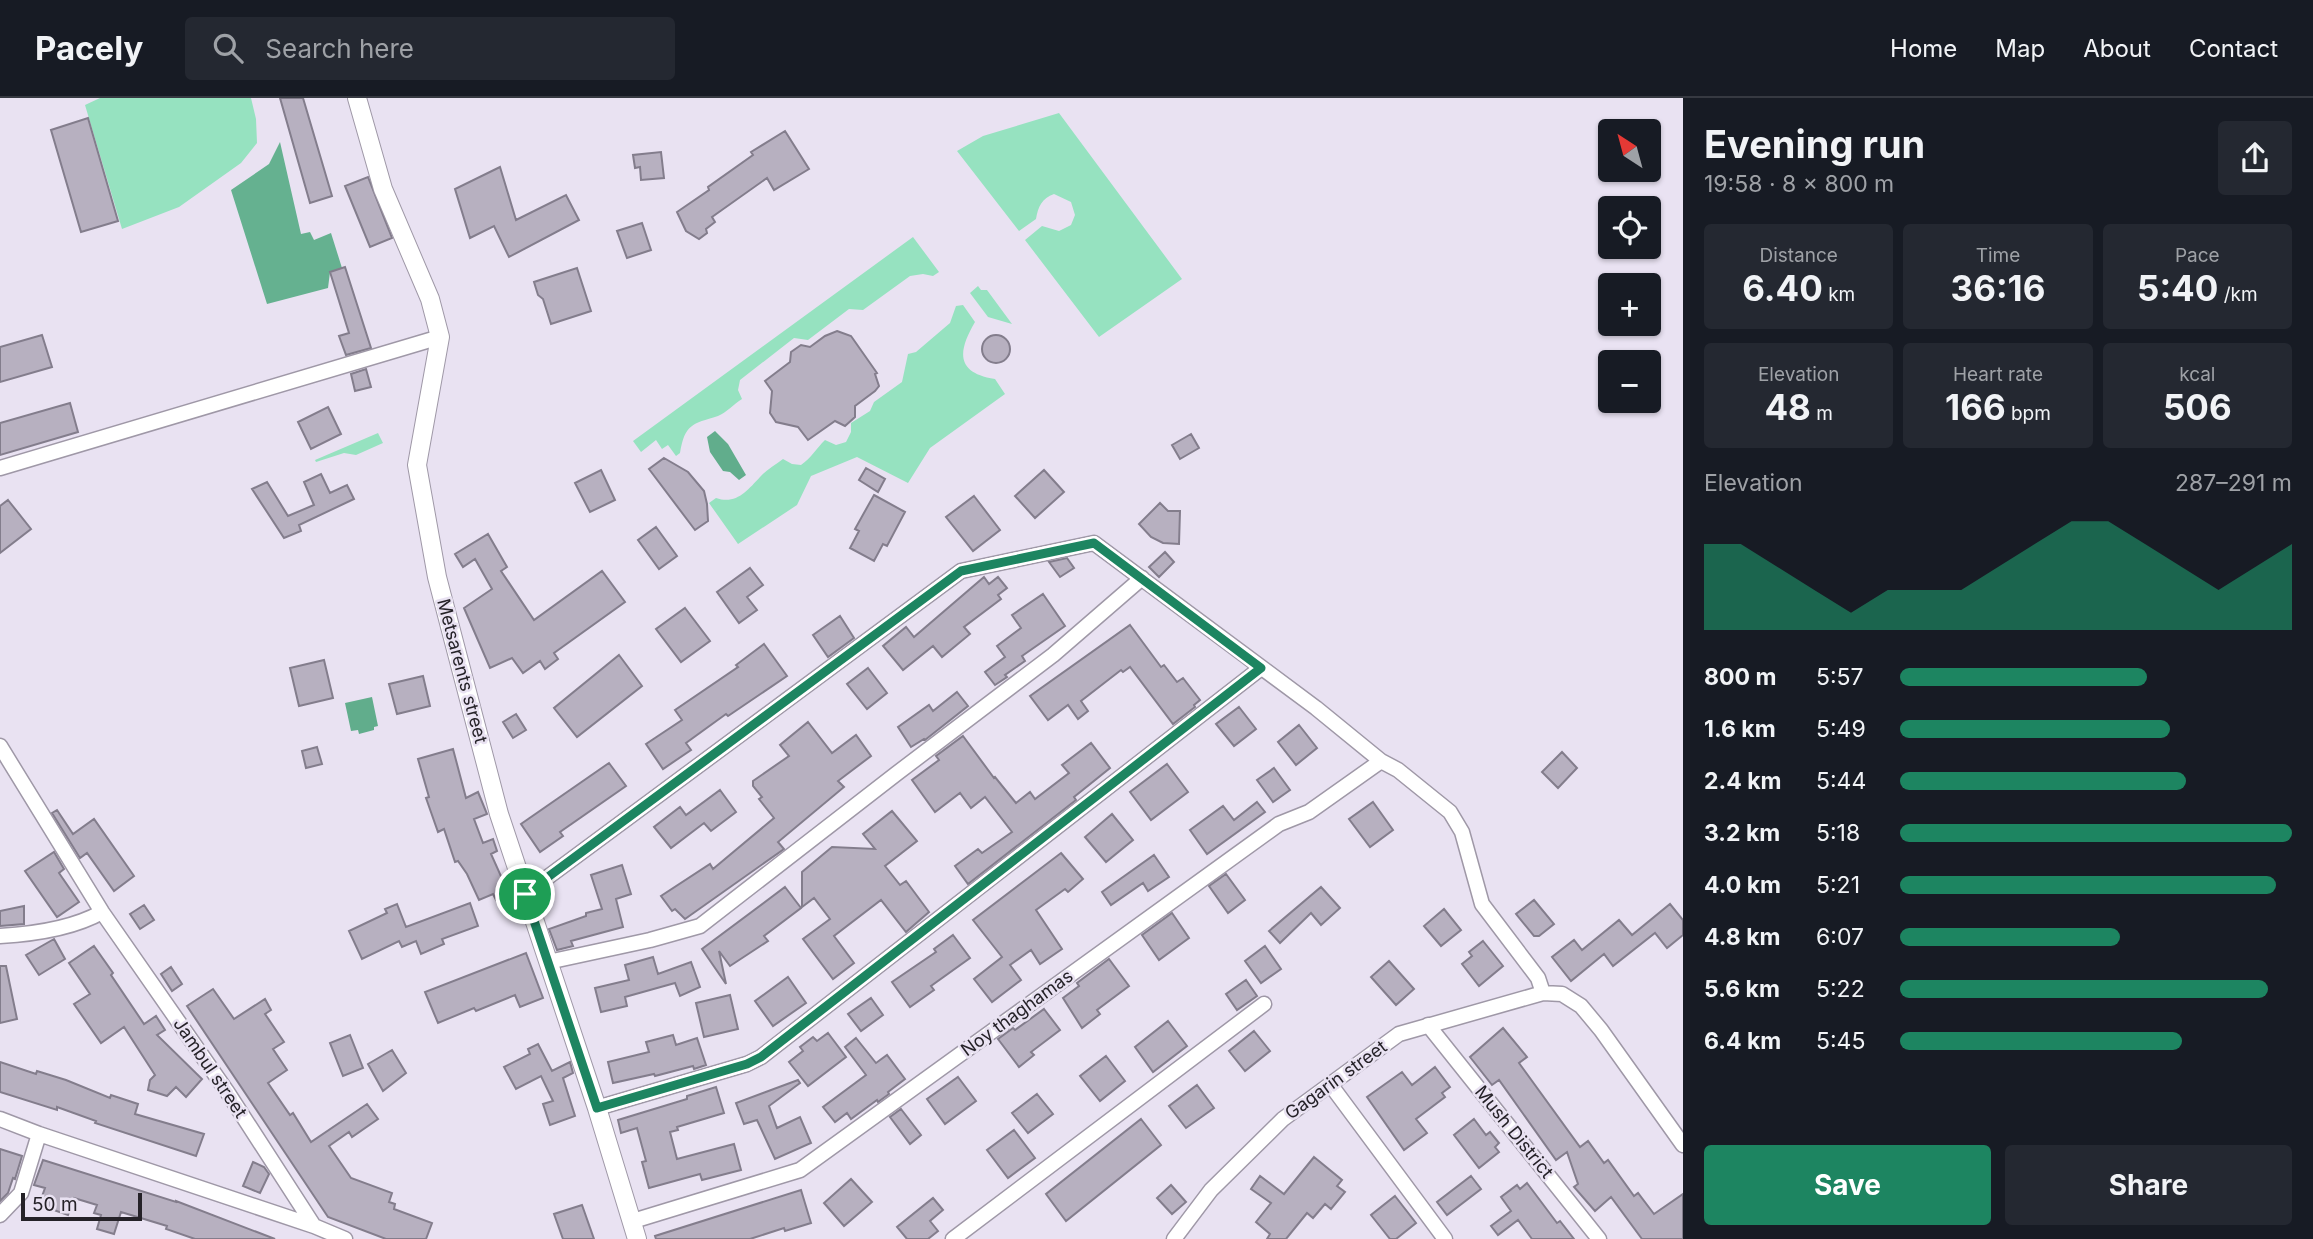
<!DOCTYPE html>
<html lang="en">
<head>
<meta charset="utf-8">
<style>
  :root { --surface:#171b24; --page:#242831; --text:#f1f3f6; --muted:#9ea1a6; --line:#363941; --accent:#1d8561 }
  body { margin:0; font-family:Inter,sans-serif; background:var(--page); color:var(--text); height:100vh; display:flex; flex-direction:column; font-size:26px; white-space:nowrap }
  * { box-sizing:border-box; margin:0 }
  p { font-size:23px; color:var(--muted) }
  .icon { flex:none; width:38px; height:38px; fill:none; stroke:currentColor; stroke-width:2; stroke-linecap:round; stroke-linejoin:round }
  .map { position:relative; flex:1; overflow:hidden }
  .drawer { display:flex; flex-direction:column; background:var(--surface); width:630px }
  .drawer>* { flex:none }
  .needle { width:46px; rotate:324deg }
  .buttons { position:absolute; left:1598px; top:21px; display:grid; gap:14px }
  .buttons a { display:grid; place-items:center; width:63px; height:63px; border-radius:7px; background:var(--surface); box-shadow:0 2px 5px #0004; font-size:35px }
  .scale { position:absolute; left:21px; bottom:18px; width:121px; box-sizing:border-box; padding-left:7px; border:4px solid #252228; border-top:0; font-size:19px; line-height:24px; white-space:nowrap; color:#252228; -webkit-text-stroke:5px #e9e2f2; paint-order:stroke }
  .pin { position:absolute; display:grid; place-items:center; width:60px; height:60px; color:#fff; margin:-30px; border:4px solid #fff; border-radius:50%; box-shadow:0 2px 7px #0007 }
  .round { display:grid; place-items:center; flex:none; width:74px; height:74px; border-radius:7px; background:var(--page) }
  .head { display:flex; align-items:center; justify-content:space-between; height:119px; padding:0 21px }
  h1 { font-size:38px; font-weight:700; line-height:52px }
  .metrics { display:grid; grid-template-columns:repeat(3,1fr); gap:10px; height:119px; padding:7px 21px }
  .metrics div { display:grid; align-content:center; border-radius:7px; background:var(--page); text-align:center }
  .metrics b { font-size:35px; font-weight:700 }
  .metrics small { font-size:19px; font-weight:400 }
  .metrics p { font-size:19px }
  .chart { height:196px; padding:14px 21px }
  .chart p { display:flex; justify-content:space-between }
  .chart svg { width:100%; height:126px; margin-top:7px; fill:var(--accent); opacity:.7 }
  .button { display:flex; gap:14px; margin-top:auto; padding:14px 21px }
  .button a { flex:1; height:80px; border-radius:7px; background:var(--accent); color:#fff; font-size:28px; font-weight:700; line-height:80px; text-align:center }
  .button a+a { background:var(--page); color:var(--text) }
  ul { padding:0 21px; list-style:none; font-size:23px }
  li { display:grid; grid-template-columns:112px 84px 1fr; align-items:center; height:52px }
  li i { height:18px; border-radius:9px; background:var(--accent) }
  header { display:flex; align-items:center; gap:42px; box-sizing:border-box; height:98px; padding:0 35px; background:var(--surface); border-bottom:2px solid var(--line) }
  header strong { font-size:33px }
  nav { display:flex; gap:38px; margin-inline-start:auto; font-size:24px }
  .search { width:490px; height:63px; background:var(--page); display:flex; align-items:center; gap:18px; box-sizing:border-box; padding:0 24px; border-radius:7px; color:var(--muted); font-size:26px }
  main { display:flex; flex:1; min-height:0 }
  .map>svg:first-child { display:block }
</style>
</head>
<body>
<header>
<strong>Pacely</strong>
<div class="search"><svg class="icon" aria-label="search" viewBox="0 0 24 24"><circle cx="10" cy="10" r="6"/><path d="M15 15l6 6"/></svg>Search here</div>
<nav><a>Home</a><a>Map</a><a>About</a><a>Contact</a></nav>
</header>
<main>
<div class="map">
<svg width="1683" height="1141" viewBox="0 0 1683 1141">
  <rect width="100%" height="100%" fill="#e9e2f2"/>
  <path fill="#96e2c0" d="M100 0H251L256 21 257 45 241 65 179 109 122 131 85 7Z
    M1059 15 1182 181 1099 239 1025 142 1042 128 1059 133 1071 127 1075 117 1071 104 1054 96C1042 100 1038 109 1036 121L1019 133 957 53 983 38Z
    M913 139 939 174 933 178 923 176 910 178 863 212 849 211 808 242 794 240 740 282 738 292 742 301C734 306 726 315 718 318 692 326 685 326 680 355L676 358 668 347 662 351 656 342 641 354 633 343Z
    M978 188 981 192H987L1012 226 988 219 970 195Z
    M963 207 975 224C958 253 955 275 995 281L1005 296 930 350 908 385 857 359 811 378 797 407 738 446 709 405 716 400C736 407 747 393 760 379 766 372 775 367 783 361L792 366 801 367C811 360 816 351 825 342L836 347 846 344 851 334V325L870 313 874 304 902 284 908 256 916 254 950 225 956 208Z
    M378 335 383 345 356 357 344 355 316 364 315 362Z"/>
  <path fill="#65b190" d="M280 44 301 136 310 134 314 142 331 135 342 170 330 174 328 190 267 206 231 92 269 66Z"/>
  <path fill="#61ad8c" d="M715 333 728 346 746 377 739 382 730 374 723 373 710 354 707 339Z
    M372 599 378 628 374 629V632L359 636 358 632 351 633 345 605Z"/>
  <path fill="#b7b0c0" stroke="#837d8c" stroke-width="2" d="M280 0H303L332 98 310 105Z
    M88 20 118 123 81 134 51 32Z
    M785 33 809 71 774 92 767 80 712 119 715 124 706 131 707 135 699 141 686 133 677 114 709 92 708 89 753 57 751 54Z
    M661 54 664 80 641 82 640 69 635 70 633 57Z
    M500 69 516 122 566 97 579 122 509 159 494 128 470 140 455 91Z
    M368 79 392 140 370 149 345 88Z
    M642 125 651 152 627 160 617 133Z
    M345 169 371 250 346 257 339 238 349 235 330 174Z
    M577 170 591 213 551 226 543 201 538 197 534 184Z
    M837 233 851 238 877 275 875 276 879 288 875 293 855 308V319L845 328 835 323 808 342 798 329 776 324 770 315 772 293 765 283 790 264 791 254 801 247 810 249 825 238Z
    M982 251a14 14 0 1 1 28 0a14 14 0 1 1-28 0Z
    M42 237 52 269 0 284V249Z
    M366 271 371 289 355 293 351 276Z
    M70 305 78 334 0 357V325Z
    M328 309 341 336 311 351 298 324Z
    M1191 336 1199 350 1180 361 1172 347Z
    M664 360 688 374 704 393 707 406 708 423 695 432 649 371Z
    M866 370 885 381 878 394 859 382Z
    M601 372 615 402 590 414 575 385Z
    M1044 372 1064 394 1035 420 1015 398Z
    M321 376 330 395 347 387 354 401 299 427 301 433 284 440 252 391 267 384 288 418 314 407 304 384Z
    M874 397 905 414 887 448 883 446 874 463 850 450 859 433 855 431Z
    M974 398 1000 432 973 453 946 419Z
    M8 402 31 431 0 455V408Z
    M1160 405 1168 413H1180L1179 446 1163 445 1151 439 1139 426Z
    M656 429 677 458 659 471 638 442Z
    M488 436 507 469 501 473 534 522 602 473 625 504 554 555 558 561 545 571 540 563 523 575 512 560 490 570 464 510 492 491 475 461 463 469 455 456Z
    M1165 454 1174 464 1159 479 1149 469Z
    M1067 460 1074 470 1060 479 1049 464Z
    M750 470 763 487 747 499 757 512 739 525 717 494Z
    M984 479 989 486 998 479 1007 490 998 497 1001 501 964 529 970 536 942 559 933 548 903 572 883 548 906 529 914 539Z
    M1043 496 1065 528 1022 558 1025 563 1005 577 1007 579 995 587 985 574 1005 559 997 548 1021 530 1012 517Z
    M685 510 710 543 681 564 656 531Z
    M840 518 854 540 828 559 813 537Z
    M1130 527 1161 569 1164 567 1177 584 1183 580 1200 602 1194 607 1195 609 1173 626 1130 569 1123 574 1121 572 1081 603 1088 613 1078 621 1068 607 1048 622 1030 598Z
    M764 546 787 578 728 618 726 616 686 645 691 652 663 671 646 646 682 622 675 612 738 569 736 567Z
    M619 557 642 588 577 639 554 610Z
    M324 562 333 600 299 608 290 570Z
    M868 570 887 595 867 611 847 586Z
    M423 578 430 608 397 616 389 586Z
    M957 594 968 608 925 642 924 641 911 649 898 629 929 607 933 613Z
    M1239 609 1256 631 1234 648 1216 626Z
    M516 616 526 632 513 640 503 624Z
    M808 624 832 655 856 637 871 658 838 683 844 689 778 744 784 751 685 821 675 811 672 813 661 798 710 766 713 771 774 720 759 701 762 699 753 688V683L789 658 780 647Z
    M1299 627 1317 650 1296 667 1278 644Z
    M963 638 994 680 995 679 1016 705 1030 694 1035 701 1069 675 1062 667 1091 645 1110 670 1074 699 1076 702 968 786 955 768 978 751 982 755 1012 734 985 699 971 710 960 695 935 714 912 682 939 662 936 658Z
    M317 649 322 666 306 670 302 653Z
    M453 651 466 700 478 694 487 716 474 721 483 745 493 741 497 753 491 756 509 796 496 802 493 796 479 802 467 776 458 763 455 764 444 731 438 734 426 700 429 699 418 661Z
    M1562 654 1577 670 1558 690 1542 674Z
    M609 665 626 688 560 734 563 738 540 754 521 726Z
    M1167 666 1188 694 1151 722 1130 694Z
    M1274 670 1290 692 1273 704 1257 682Z
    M720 692 736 714 711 733 704 725 671 750 654 729 680 709 686 717Z
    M1257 704 1265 714 1207 756 1190 732 1223 708 1234 722Z
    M1373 704 1393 732 1370 749 1349 721Z
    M57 712 73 736 94 721 134 778 114 793 87 755 80 760 52 715Z
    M892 713 917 743 885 768 900 787 906 783 929 814 906 834 881 802 834 838 854 865 833 881 803 841 830 821 814 800 802 809V774L832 749 875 751 863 736Z
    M1112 716 1133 742 1106 764 1085 739Z
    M54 754 64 771 59 775 79 804 57 819 25 773Z
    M1061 755 1083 781 1068 794 1065 791 1036 812 1062 851 1040 866 1031 852 1010 867 1021 882 992 904 974 881 1002 859 973 822Z
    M1154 757 1169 779 1148 793 1143 785 1111 807 1102 794Z
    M622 767 631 796 616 801 623 829 571 843 573 848 557 852 549 831 586 818V815L602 811 591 777Z
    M1226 776 1245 802 1228 815 1209 788Z
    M785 789 801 810 764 838 768 843 730 868 719 853 726 886 702 851Z
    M1321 789 1340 810 1321 827 1311 815 1280 845 1269 833Z
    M1534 802 1554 826 1539 838H1534L1516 816Z
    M470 805 478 828 442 841 444 846 421 856 416 843 402 849 399 843 362 861 349 833 387 815 385 811 397 806 406 829Z
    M1670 806 1683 822V837L1667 850 1655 835 1613 868 1604 856 1571 883 1552 859 1574 842 1582 852 1619 822 1632 837Z
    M144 807 154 822 140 831 130 816Z
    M24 808V826L0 828V813Z
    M1444 811 1461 832 1441 848 1424 828Z
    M1172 815 1189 840 1159 862 1142 837Z
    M953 837 970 860 931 888 934 892 910 909 892 884 936 854 934 851Z
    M54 841 65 861 39 877 26 857Z
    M1483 843 1503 868 1479 888 1462 866 1472 858 1469 854Z
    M94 848 113 875 111 877 144 926 156 918 165 932 157 937 202 981 186 999 176 989 167 998 148 992 150 982 155 977 124 929 101 945 74 906 90 896 69 865Z
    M1265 848 1281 871 1261 885 1245 863Z
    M526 855 543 900 520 909 515 897 476 913 474 910 438 925 425 894Z
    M653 859 658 876 691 864 700 889 680 898 675 885 625 899 627 908 601 914 595 890 629 882 625 867Z
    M1109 861 1129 888 1097 912 1100 916 1082 930 1063 900 1079 888 1077 885Z
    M1389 863 1414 891 1396 907 1371 879Z
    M0 868H6L17 921 0 925Z
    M171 869 182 886 172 893 161 876Z
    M788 879 806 905 773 928 755 903Z
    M1246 882 1257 898 1237 912 1226 896Z
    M213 891 234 921 265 901 271 912 265 916 284 944 273 951 287 972 268 985 290 1017 293 1015 311 1044 367 1006 378 1021 352 1039 349 1034 329 1048 351 1080 392 1095 389 1104 395 1106 394 1111 432 1125 426 1141H386L328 1119 187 908Z
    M730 897 738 931 704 939 696 905Z
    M871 900 883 917 861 933 848 916Z
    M1044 911 1060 932 1031 954 1034 957 1019 969 998 941 1013 930 1015 932Z
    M1168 923 1187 948 1153 974 1135 949Z
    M1503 930 1527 959 1519 965 1580 1049 1588 1043 1604 1065 1608 1062 1634 1098 1638 1095 1654 1116 1683 1096V1141H1642L1611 1099 1595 1113 1574 1089 1578 1086 1567 1054 1556 1062 1499 982 1492 987 1470 959Z
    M1254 933 1270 953 1245 973 1229 953Z
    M828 935 846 959 808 988 789 964 803 953 800 949 813 939 817 943Z
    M350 937 363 970 343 978 330 945Z
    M673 937 676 947 697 940 706 967 694 971 693 968 655 978 654 976 613 985 608 964 649 954 646 944Z
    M856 940 876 965 887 957 905 981 888 994 889 996 878 1004 877 1002 851 1021 847 1015 835 1024 823 1009 866 977 845 949Z
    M538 946 552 973 570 964 573 975 563 980 575 1018 550 1027 543 1006 553 1003 541 978 516 991 504 969 530 956 528 951Z
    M392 952 406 975 383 993 368 966Z
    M1106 958 1125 983 1100 1003 1080 978Z
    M0 964 36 976 37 973 66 982 110 1000 111 997 138 1006 135 1016 204 1036 196 1058 95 1025 96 1023 57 1009V1012L0 994Z
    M1435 969 1450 989 1442 995 1445 999 1416 1021 1427 1035 1404 1052 1367 999 1402 974 1412 987Z
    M958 979 976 1003 945 1026 927 1001Z
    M798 982 800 985 769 1008 777 1030 800 1019 811 1045 775 1061 757 1022 744 1026 736 1005Z
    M1197 987 1214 1010 1186 1030 1169 1008Z
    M716 989 724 1015 677 1029 678 1032 670 1034 677 1061 734 1046 741 1072 702 1082 700 1076 649 1090 642 1064 646 1063 637 1030 621 1035 618 1022 687 1001V998Z
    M1037 996 1053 1016 1028 1035 1012 1015Z
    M901 1011 921 1037 910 1046 890 1019Z
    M1141 1021 1161 1047 1066 1123 1046 1096Z
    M1474 1021 1486 1037 1490 1034 1499 1045 1495 1049 1499 1054 1479 1070 1454 1037Z
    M1014 1032 1035 1060 1008 1080 987 1052Z
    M0 1051 22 1058 15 1081 13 1080 8 1095 0 1103Z
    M1314 1059 1342 1082 1337 1088 1345 1094 1331 1111 1325 1106 1313 1120 1307 1115 1286 1141H1267L1270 1136 1256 1124 1271 1105 1251 1091 1260 1078 1284 1096Z
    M43 1062 176 1104V1103L275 1141H195L166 1131 167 1128 121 1114 114 1136 97 1131 101 1117 94 1115 97 1107 74 1100 68 1117 39 1107 45 1090 34 1087Z
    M253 1064 264 1069 269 1076 260 1095 243 1088Z
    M1471 1078 1481 1091 1447 1117 1437 1104Z
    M851 1081 872 1104 844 1128 824 1105Z
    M1527 1085 1557 1125 1560 1123 1574 1141H1532L1518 1122 1498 1137 1491 1128 1511 1113 1501 1099 1517 1087 1520 1091Z
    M1171 1087 1186 1104 1172 1116 1157 1100Z
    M801 1092 811 1125 785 1133 784 1130 750 1141H656L655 1138Z
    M1395 1098 1416 1125 1396 1141H1390L1371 1117Z
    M933 1100 943 1112 930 1123 938 1133 928 1141H907L897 1129Z
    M582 1107 594 1141H563L554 1116Z"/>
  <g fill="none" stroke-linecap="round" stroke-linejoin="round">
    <g stroke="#9f98a7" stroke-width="17">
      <path id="minor" d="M0 370 440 239
        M0 648 102 814 228 995 314 1128
        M525 796 961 473 1094 445 1316 610 1381 663 1398 672 1450 714 1462 734 1482 806 1538 880 1543 895
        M0 838C34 836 72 831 102 814
        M548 864 650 842 700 828 896 676 1053 557 1142 480
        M1428 927 1599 1141
        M1330 986 1445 1141
        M597 1010 747 966 761 959 1261 570
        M0 1021 39 1036 314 1128 345 1141
        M0 1117 21 1095 39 1036
        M633 1123 800 1072 1279 726 1309 714 1381 663
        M953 1141 1264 906
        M1174 1141 1211 1092 1283 1021 1399 936 1543 895 1562 896 1581 908 1601 932 1683 1047"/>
    </g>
    <g stroke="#9f98a7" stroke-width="20">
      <path id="tertiary" d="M357 0 383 91 430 201 440 239 417 367 437 479 499 716 597 1010 637 1141"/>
    </g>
    <use href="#minor" stroke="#fff" stroke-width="14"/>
    <use href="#tertiary" stroke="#fff" stroke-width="18"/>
  </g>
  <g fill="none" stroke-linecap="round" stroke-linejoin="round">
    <g stroke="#fff" stroke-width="14">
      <path id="route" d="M1094 445 1261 570 761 959 747 966 597 1010 525 796 961 473Z"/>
    </g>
    <use href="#route" stroke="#1d8561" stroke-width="9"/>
  </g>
  <g text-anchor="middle" stroke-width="5" stroke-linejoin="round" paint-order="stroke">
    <g font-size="18" fill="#252228" stroke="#e9e2f2">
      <text transform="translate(462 573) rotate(75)" y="6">Metsarents street</text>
      <text transform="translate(1017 915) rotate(-36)" y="6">Noy thaghamas</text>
      <text transform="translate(210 970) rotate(56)" y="6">Jambul street</text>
      <text transform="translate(1336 982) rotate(-36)" y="6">Gagarin street</text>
      <text transform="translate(1514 1034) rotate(51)" y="6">Mush District</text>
    </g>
  </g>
</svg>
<div class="buttons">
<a><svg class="needle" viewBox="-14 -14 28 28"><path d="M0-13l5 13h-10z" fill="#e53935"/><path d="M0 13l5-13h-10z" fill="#9ea1a6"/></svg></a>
<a><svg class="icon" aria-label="locate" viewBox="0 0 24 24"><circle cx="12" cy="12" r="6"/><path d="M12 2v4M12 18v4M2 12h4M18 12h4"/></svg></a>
<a>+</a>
<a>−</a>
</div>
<div class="scale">50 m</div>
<div class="pin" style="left:525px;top:796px;background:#1e9e55"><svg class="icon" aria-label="arrive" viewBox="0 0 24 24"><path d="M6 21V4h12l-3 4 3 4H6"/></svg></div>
</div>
<section class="drawer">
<div class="head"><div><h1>Evening run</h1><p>19:58 · 8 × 800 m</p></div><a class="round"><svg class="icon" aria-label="share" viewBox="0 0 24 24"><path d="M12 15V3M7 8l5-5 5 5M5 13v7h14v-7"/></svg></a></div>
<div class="metrics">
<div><p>Distance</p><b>6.40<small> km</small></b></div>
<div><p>Time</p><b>36:16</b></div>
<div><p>Pace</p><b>5:40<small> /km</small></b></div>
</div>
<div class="metrics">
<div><p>Elevation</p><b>48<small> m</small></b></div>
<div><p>Heart rate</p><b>166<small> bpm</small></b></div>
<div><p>kcal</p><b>506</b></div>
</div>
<div class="chart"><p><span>Elevation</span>287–291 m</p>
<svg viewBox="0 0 160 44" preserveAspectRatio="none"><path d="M0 44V14L10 14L20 22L30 30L40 38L50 30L60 30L70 30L80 22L90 14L100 6L110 6L120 14L130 22L140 30L150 22L160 14V44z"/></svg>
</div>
<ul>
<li><b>800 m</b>5:57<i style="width:63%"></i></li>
<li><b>1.6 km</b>5:49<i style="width:69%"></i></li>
<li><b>2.4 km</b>5:44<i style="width:73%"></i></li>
<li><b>3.2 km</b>5:18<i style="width:100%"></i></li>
<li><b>4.0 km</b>5:21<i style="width:96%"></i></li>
<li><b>4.8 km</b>6:07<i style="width:56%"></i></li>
<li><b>5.6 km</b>5:22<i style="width:94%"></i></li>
<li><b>6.4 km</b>5:45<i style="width:72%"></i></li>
</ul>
<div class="button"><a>Save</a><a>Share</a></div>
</section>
</main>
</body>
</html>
